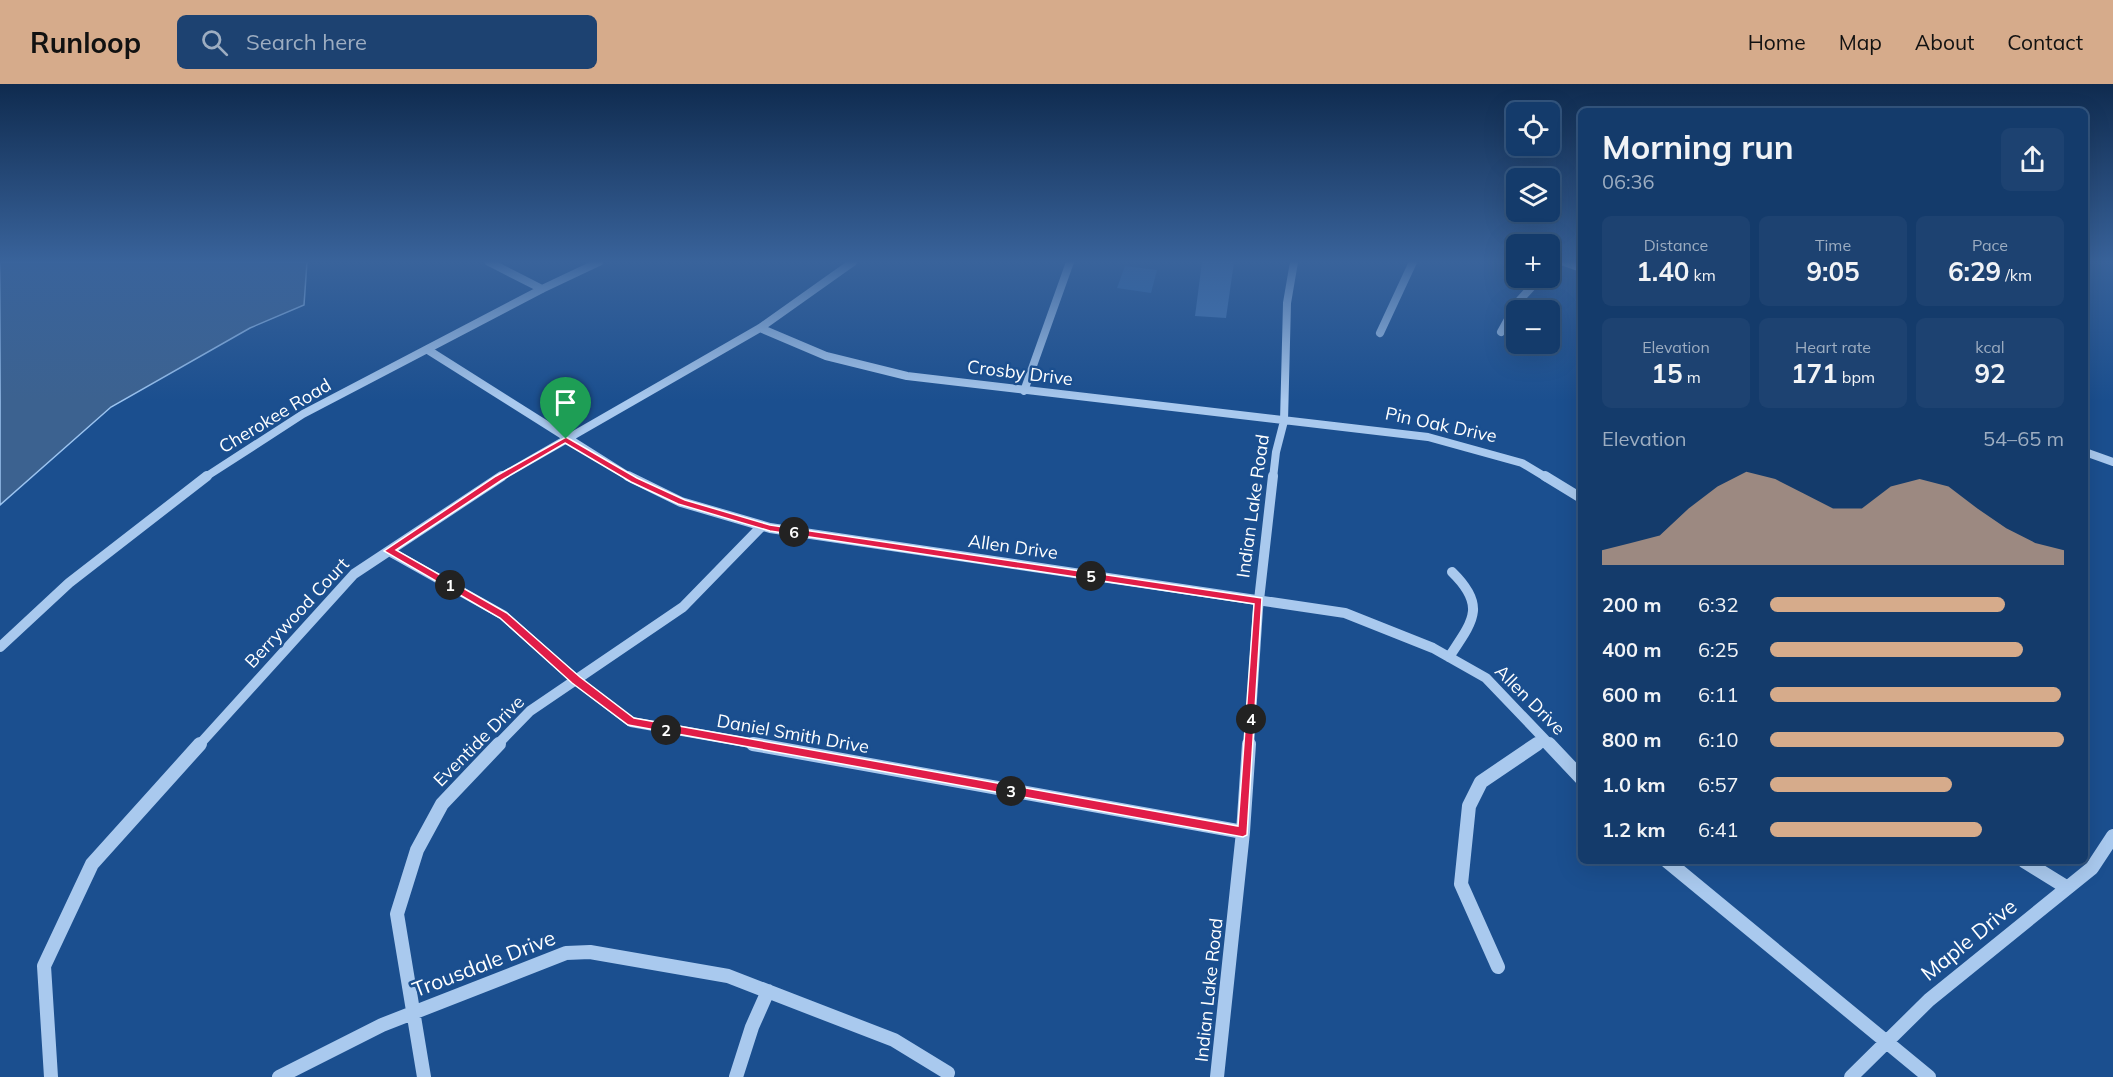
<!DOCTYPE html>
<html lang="en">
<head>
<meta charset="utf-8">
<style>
  :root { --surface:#143b6b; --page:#1d4271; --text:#f1f3f6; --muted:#9dadc1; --line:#33557e; --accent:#d6ab8b }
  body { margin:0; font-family:Mulish,sans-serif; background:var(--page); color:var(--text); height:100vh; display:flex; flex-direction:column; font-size:22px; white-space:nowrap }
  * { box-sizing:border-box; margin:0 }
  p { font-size:20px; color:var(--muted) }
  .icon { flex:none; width:33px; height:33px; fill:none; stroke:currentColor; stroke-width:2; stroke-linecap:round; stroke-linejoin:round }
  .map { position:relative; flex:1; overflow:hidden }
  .sheet { position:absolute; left:1578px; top:24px; width:510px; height:756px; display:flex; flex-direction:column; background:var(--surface); border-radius:9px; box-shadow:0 6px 24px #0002,0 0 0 2px var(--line) }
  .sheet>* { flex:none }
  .tools { position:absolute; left:1506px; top:18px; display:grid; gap:12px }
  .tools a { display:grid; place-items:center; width:54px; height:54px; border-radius:9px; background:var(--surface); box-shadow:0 6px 24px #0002,0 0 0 2px var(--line); font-size:30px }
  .pin { position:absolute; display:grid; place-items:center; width:51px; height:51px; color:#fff; margin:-62px -26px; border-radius:50% 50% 50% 0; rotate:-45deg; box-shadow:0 0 6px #0007 }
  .pin .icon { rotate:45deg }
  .km { position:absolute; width:30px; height:30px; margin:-15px; border-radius:50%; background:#222; color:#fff; font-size:16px; line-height:30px; text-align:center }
  .round { display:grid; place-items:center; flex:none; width:63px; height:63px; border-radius:9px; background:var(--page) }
  .headline { display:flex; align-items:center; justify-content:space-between; height:102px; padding:0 24px }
  h1 { font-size:33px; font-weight:700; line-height:45px }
  .metrics { display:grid; grid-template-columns:repeat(3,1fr); gap:9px; height:102px; padding:6px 24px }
  .metrics div { display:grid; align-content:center; border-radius:9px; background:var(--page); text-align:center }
  .metrics b { font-size:26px; font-weight:700 }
  .metrics small { font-size:16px; font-weight:400 }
  .metrics p { font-size:16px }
  .chart { height:168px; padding:12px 24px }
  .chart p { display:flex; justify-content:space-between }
  .chart svg { width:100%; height:108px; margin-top:6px; fill:var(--accent); opacity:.7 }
  ul { padding:0 24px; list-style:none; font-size:20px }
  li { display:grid; grid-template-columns:96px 72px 1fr; align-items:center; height:45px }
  li i { height:15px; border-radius:8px; background:var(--accent) }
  header { display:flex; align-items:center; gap:36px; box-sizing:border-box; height:84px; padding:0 30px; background:var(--accent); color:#111 }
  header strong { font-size:28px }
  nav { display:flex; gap:33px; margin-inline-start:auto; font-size:21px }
  .search { width:420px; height:54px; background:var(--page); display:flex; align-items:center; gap:15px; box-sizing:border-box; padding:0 21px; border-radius:9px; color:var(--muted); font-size:22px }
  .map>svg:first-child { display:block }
</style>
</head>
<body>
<header>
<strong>Runloop</strong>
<div class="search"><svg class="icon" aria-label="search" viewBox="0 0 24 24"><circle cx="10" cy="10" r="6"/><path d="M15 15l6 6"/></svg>Search here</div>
<nav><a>Home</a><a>Map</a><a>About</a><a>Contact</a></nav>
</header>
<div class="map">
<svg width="2113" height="993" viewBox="0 0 2113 993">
  <rect width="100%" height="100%" fill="#1b4f8f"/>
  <path fill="#2e69ad" d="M1125 182 1157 186 1151 209 1117 204Z"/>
  <path fill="#3c6290" stroke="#9cc4f0" stroke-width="1.5" d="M0 178H307L304 221 250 244 111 323 0 421Z"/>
  <path fill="#4478b7" d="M1202 178H1234L1226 234 1195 232Z"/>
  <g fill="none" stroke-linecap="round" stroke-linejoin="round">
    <path stroke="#a9c9ee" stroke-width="8" d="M489 178 542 205
      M1564 178 1581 184
      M1550 184 1556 178
      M760 244 826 272 907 292 1428 353 1522 379 1547 394
      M1501 248 1517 219 1540 194
      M1380 249 1413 178
      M428 266 631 394
      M1024 307 1070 178
      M2085 368 2113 378
      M204 394 303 330 542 205 599 178
      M499 394 760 244 853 178
      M1273 394 1276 368 1284 337 1287 219 1294 178"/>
    <path stroke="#a9c9ee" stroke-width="10" d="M628 392 681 418 770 444 1345 529 1433 564 1486 594 1550 661
      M1545 392 1581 414
      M389 467 503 531 576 596 631 638 762 661
      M0 563 69 499 207 392
      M1449 573C1473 537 1487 522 1452 488
      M199 661 354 490 502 392
      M497 661 530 627 683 523 762 442
      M1249 661 1258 525 1273 392
      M1534 661 1544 655"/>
    <path stroke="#a9c9ee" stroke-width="14" d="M753 660 1243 748
      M1549 660 1581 694
      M1667 777 1929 993
      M2024 777 2066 803
      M1498 883 1461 800 1469 722 1481 698 1537 660
      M51 993 44 882 92 780 200 660
      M279 993 382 941 566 869 590 868 728 892 894 956 948 989
      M424 993 397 830 417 766 442 720 499 660
      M736 993 752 943 768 907
      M1217 993 1243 748 1249 660
      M1851 993 1929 916 2092 784 2113 752"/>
  </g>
  <linearGradient id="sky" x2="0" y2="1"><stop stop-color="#0f2b4f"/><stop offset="0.56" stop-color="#39639b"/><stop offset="1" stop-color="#39639b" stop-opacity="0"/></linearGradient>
  <rect width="2113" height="317" fill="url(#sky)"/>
  <path fill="#e11d48" stroke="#fff" stroke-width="1.5" fill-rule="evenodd" d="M566 353 637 394 685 416 770 441 1262 514 1247 751 1243 753 628 641 572 599 500 534 384 467 496 392ZM565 359 631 398 678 420 770 447 1254 520 1238 742 634 634 580 593 507 529 396 466 502 396Z"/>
  <g text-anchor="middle" stroke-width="5" stroke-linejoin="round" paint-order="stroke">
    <g font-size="18" fill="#fff" stroke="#1b4f8f">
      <text transform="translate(1020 289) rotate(7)" y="6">Crosby Drive</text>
      <text transform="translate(275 332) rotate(-31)" y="6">Cherokee Road</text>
      <text transform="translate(1441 341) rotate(12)" y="6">Pin Oak Drive</text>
      <text transform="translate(1253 422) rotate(-82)" y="6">Indian Lake Road</text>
      <text transform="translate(1013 463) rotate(8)" y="6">Allen Drive</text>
      <text transform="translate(297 529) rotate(-47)" y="6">Berrywood Court</text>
      <text transform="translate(1530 616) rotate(45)" y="6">Allen Drive</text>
      <text transform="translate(793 650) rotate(10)" y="6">Daniel Smith Drive</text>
      <text transform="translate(479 657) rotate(-45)" y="6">Eventide Drive</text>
      <text transform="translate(1209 906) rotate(-84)" y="6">Indian Lake Road</text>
    </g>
    <g font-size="21" fill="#fff" stroke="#1b4f8f">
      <text transform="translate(1969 856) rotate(-39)" y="7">Maple Drive</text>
      <text transform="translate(484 880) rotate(-21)" y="7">Trousdale Drive</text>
    </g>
  </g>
</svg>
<div class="tools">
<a><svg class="icon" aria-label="locate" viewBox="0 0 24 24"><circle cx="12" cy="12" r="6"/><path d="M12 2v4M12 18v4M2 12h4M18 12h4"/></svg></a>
<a><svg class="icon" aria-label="layers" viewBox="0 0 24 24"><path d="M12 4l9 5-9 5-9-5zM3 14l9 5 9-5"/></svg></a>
<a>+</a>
<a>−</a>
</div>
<div class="pin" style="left:566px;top:355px;background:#1e9e55"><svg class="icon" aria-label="arrive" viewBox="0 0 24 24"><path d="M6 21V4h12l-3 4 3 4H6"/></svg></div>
<b class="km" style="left:450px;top:501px">1</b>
<b class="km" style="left:666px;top:646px">2</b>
<b class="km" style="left:1011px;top:707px">3</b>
<b class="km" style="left:1251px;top:635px">4</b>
<b class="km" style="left:1091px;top:492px">5</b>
<b class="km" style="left:794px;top:448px">6</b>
<section class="sheet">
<div class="headline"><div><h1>Morning run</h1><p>06:36</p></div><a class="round"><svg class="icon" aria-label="share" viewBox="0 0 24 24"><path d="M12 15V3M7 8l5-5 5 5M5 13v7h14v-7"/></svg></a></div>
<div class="metrics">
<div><p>Distance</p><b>1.40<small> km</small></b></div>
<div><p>Time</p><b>9:05</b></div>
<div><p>Pace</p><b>6:29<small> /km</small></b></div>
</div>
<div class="metrics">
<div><p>Elevation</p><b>15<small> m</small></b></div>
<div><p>Heart rate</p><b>171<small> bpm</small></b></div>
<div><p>kcal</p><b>92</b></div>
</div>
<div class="chart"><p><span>Elevation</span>54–65 m</p>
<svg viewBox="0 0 160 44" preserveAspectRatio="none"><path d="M0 44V38L10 35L20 32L30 21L40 12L50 6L60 9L70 15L80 21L90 21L100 12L110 9L120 12L130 21L140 29L150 35L160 38V44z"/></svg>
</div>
<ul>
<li><b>200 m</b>6:32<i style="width:80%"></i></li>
<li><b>400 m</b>6:25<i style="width:86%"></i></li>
<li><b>600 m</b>6:11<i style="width:99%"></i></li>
<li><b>800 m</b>6:10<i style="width:100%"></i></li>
<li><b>1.0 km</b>6:57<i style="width:62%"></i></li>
<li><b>1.2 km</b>6:41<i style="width:72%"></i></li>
</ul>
</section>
</div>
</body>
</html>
